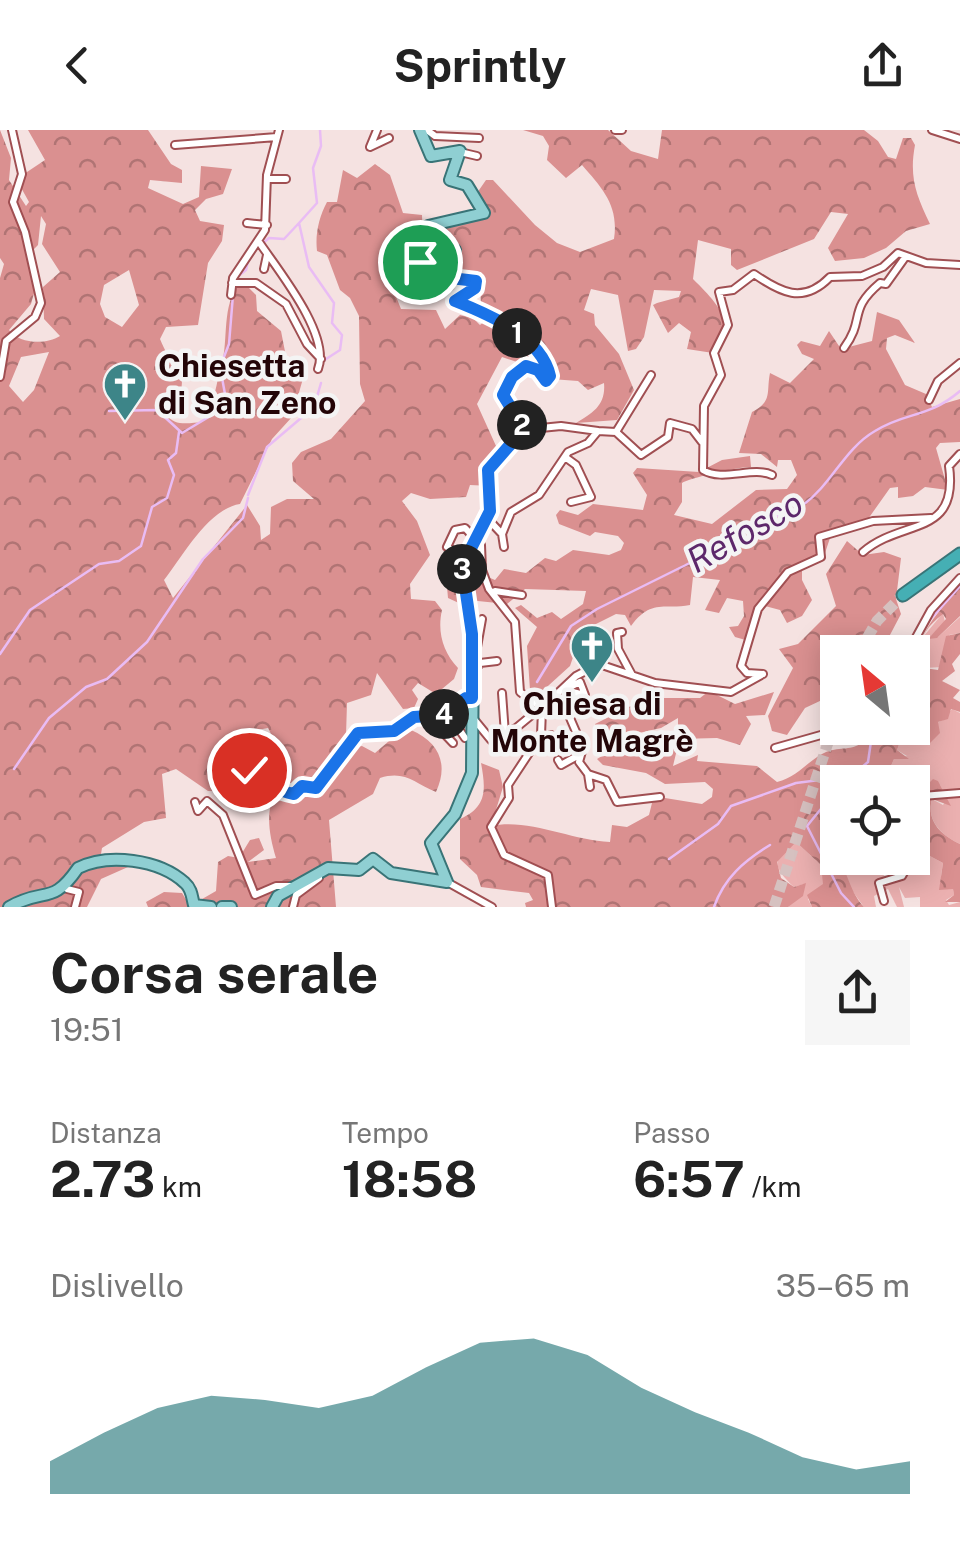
<!DOCTYPE html>
<html lang="it">
<head>
<meta charset="utf-8">
<style>
  :root { --surface:#fff; --page:#f6f6f6; --text:#222; --muted:#767676; --accent:#3d8588 }
  body { margin:0; font-family:"Public Sans",sans-serif; background:var(--page); color:var(--text); height:100vh; display:flex; flex-direction:column; font-size:38px; white-space:nowrap }
  * { box-sizing:border-box; margin:0 }
  p { font-size:32px; color:var(--muted) }
  .icon { flex:none; width:55px; height:55px; fill:none; stroke:currentColor; stroke-width:2; stroke-linecap:round; stroke-linejoin:round }
  .map { position:relative; height:777px; overflow:hidden }
  .panel { display:flex; flex-direction:column; background:var(--surface); flex:1 }
  .panel>* { flex:none }
  .needle { width:65px; rotate:331deg }
  .controls { position:absolute; left:820px; top:505px; display:grid; gap:20px }
  .controls a { display:grid; place-items:center; width:110px; height:110px; border-radius:0px; background:var(--surface); box-shadow:0 5px 25px #0003; font-size:50px }
  .pin { position:absolute; display:grid; place-items:center; width:85px; height:85px; color:#fff; margin:-42px; border:5px solid #fff; border-radius:50%; box-shadow:0 2px 10px #0007 }
  .km { position:absolute; width:50px; height:50px; margin:-25px; border-radius:50%; background:#222; color:#fff; font-size:28px; line-height:50px; text-align:center }
  .round { display:grid; place-items:center; flex:none; width:105px; height:105px; border-radius:0px; background:var(--page) }
  .head { display:flex; align-items:center; justify-content:space-between; height:170px; padding:0 50px }
  h1 { font-size:55px; font-weight:700; line-height:75px }
  .stats { display:grid; grid-template-columns:repeat(3,1fr); gap:15px; height:170px; padding:10px 50px }
  .stats div { display:grid; align-content:center }
  .stats b { font-size:50px; font-weight:700 }
  .stats small { font-size:28px; font-weight:400 }
  .stats p { font-size:28px }
  .chart { height:280px; padding:20px 50px }
  .chart p { display:flex; justify-content:space-between }
  .chart svg { width:100%; height:180px; margin-top:10px; fill:var(--accent); opacity:.7 }
  header { display:flex; justify-content:space-between; align-items:center; height:130px; padding:0 50px; background:var(--surface); font-size:45px; font-weight:700 }
  .map>svg:first-child { display:block }
</style>
</head>
<body>
<header><svg class="icon" aria-label="back" viewBox="0 0 24 24"><path d="M15 5l-7 7 7 7"/></svg>Sprintly<svg class="icon" aria-label="share" viewBox="0 0 24 24"><path d="M12 15V3M7 8l5-5 5 5M5 13v7h14v-7"/></svg></header>
<div class="map">
<svg width="960" height="777" viewBox="0 0 960 777">
  <defs>
    <pattern id="forest-crowns" width="20" height="18" patternUnits="userSpaceOnUse" patternTransform="scale(2.5)"><rect width="20" height="18" fill="#da9090"/><path d="M2 6a3 3 0 1 1 6 0M12 15a3 3 0 1 1 6 0" fill="none" stroke="#b07474"/></pattern>
  </defs>
  <rect width="100%" height="100%" fill="#f5e2e1"/>
  <path fill="#ebb0b0" d="M943 483 945 492 929 508 938 507 960 487V503L949 505 942 537 924 538 918 513Z
    M952 579 960 583V714C941 705 926 690 932 669L943 675 947 669 940 655C923 654 911 642 896 642L892 652H884L894 629 907 626 897 620 901 609 943 590Z
    M796 712 821 735 824 754 808 769 812 777H788L804 754 794 757C775 739 768 728 796 712Z
    M913 723 926 724 943 733 941 746 948 759 953 758 954 765 946 770 949 775 960 772V777H920V767L905 768 899 757 904 777H897L888 759 874 766 876 777H864L846 752 838 728H876L875 735 868 733 887 748 898 747 901 728H912Z"/>
  <path fill="url(#forest-crowns)" fill-rule="evenodd" d="M0 0 11 28 9 50 26 76 29 72 19 54 21 46 45 30 28 0H148L171 34 182 40V53L150 50 148 58 183 74 199 67 201 36 232 39 223 64 206 69 195 80 200 91 224 95 222 111 208 133 198 195 166 197 160 209C175 247 197 242 167 284 173 297 190 293 202 292 212 275 216 262 219 242L211 235 223 229C228 205 222 167 243 152L256 165 257 181 281 201 289 242 304 245 292 287 272 309 240 374C208 379 183 426 164 450L173 468 247 375 260 396 261 410 270 404 271 377 287 369H314L293 351 292 333 301 322 331 309 365 271 360 254 359 186 350 168 340 160 327 125 317 121C315 104 319 87 327 72H337L343 40 357 48 375 34 390 45 403 83 422 85 423 113 418 121 413 154 393 159 401 179 436 180 445 199 460 185 473 188 480 195 489 187 481 174 480 157 422 129 457 117 430 101 478 89 477 63 486 50H493L535 95 557 113 580 122 614 109C619 76 603 59 582 35L566 48 547 30 549 16 543 6 523 0H608L631 21 658 29 662 0H864L878 11 888 27 896 29 903 8H911L915 15C909 47 916 65 930 94L906 101 886 118 864 128 835 131 828 118 848 84 831 82 814 109 737 140 731 135V119L698 110 693 149C716 172 738 192 713 223L687 219 691 202 679 193 668 203 653 175 657 173 679 167 681 161 654 160 644 207 636 219 628 221 618 165 591 159 584 180 594 184 595 195 619 224 634 260 617 290 576 293C593 283 606 275 604 253L588 260 578 251 551 249 550 243 502 227 477 274 501 327 492 337 491 356 470 355 466 367 430 369 411 363 402 371 417 391 430 425 410 454 411 469 435 471 442 480C437 502 443 522 458 538L454 549 436 564 418 553 412 560 418 569 414 578 403 579 377 543 371 565 347 573 346 606 351 618 362 616 375 623 396 605 411 600C439 612 449 634 436 662 414 653 405 640 380 648L373 664 329 690 336 777H148L146 772 164 762 182 763 190 776 216 761 218 732 228 726 239 728 250 710 259 708 264 720 248 732 276 728C266 694 264 668 290 641L268 598 240 603 225 622 226 640 242 643 250 653 243 662 208 661 176 639 162 644 166 688 144 692 102 718 101 724 128 737 101 749 87 777H0V148L4 134 0 128ZM41 86 46 94 42 114 60 142 43 157 44 189 60 206C46 215 19 214 9 200L31 174 36 156 26 116 32 121 38 115ZM129 140 139 175 122 197 105 187 100 174 104 155ZM49 222 34 260 23 272 9 256 21 227Z
    M877 182 899 190 915 213 895 205 887 208 886 219 905 255 926 264 932 277 960 269V312L940 313 936 318 948 360 925 357 913 366 898 368V357L890 358 868 389 833 399 822 432 802 435V450L812 470 802 486 787 493 780 480 765 476 755 489 749 511 735 507 729 497 738 496 744 486 743 471 727 468 719 483 705 480 720 450 693 447 690 475C666 480 651 468 631 496L625 485 616 484 582 501 570 536 538 565 530 560 527 516 537 497 515 478 521 475 537 488 552 482 561 489 583 474 586 461 525 459 507 474 468 470 461 474 448 468 447 457 464 453 471 440 495 450 504 439 526 443 545 428 556 431 573 420 609 425 621 420 624 413 618 406 595 402 590 406 559 394 556 385 560 380 578 385 593 374 643 380 647 365 633 343 637 338 699 342 722 330 750 326 751 337C742 336 689 348 682 353V372L674 385 712 394 756 360 787 359 797 345 791 330H778L777 337 761 324 739 323 752 282C773 271 766 263 770 243L790 253 814 229 802 224 797 215 801 211 820 216 829 201 841 219 872 211Z
    M847 411 863 425 884 422 901 428 896 469 901 484 881 522H838L837 562 822 555V570L805 578 787 605 772 601 768 586 793 538 779 519 798 514 836 476 826 444Z
    M960 457V486L937 508 928 509 946 489 943 484C920 502 918 513 924 538L938 540 946 506 960 503V524L952 534 955 541 942 551 960 560 953 568 960 572V582L951 579 948 589 938 592 940 603 930 613 916 602 901 609 897 620 909 629H894L884 652H838L837 672 829 681 838 695 831 721C848 735 847 759 864 777H812L807 765 823 754 821 735 796 712 777 732 781 748 794 757 806 753 803 766 788 777H526L525 773 533 770 529 763 481 757 477 745 460 729V689C487 677 486 660 481 633L499 640 503 657 491 696C529 688 570 710 610 712L612 695 627 697 649 685 652 673 665 668 702 674 712 667 713 659 705 652 665 654 646 643 603 635 597 629 607 623 679 611 673 636 698 625 697 631 757 636 777 652C798 647 808 630 826 622 842 616 850 622 865 611L867 598H912C912 527 910 511 960 457Z
    M709 561 735 574 774 562 765 585 746 586 751 594 740 615 717 608 678 609V588L661 598 603 611 595 594 647 568H700Z
    M901 640 927 655 933 649 938 651 951 676 932 669C926 691 941 705 960 714V772H945L954 765 953 759 939 760 943 733 926 724 913 723V699L918 698 912 652H892Z"/>
  <g fill="none" stroke-linecap="round" stroke-linejoin="round">
    <path stroke="#e9bcf4" stroke-width="2.5" d="M320 0 321 16 313 38 317 73 299 93 309 137 334 173 332 193 342 205 340 220 323 231
      M255 120 269 108 284 109 299 93
      M236 148 246 140 248 131
      M109 281 157 280 182 303 217 282 225 264 220 237 229 214 233 165
      M248 365 267 317 314 277 321 253
      M929 491 960 456
      M0 524 30 480 99 434 119 431 141 416 152 377 167 368 174 345 168 330 176 323 179 302
      M537 552 571 496 597 479 728 414 752 397 803 375C832 354 844 319 875 301 907 281 927 289 960 261
      M14 639 49 588 86 557 107 549 147 512 203 429 243 388 248 368
      M844 652 868 632 873 598
      M838 658 807 696 841 763 854 777
      M669 729 718 694 731 676 796 653 851 646
      M714 777C724 748 744 731 770 715"/>
    <path stroke="#d6c1c0" stroke-width="11" stroke-dasharray="11 5.5" stroke-linecap="butt" d="M859 522 877 491 903 465
      M774 777 838 582"/>
    <g stroke="#a04f52" stroke-width="10">
      <path id="minor" d="M377 0 370 17 389 8
        M427 0 435 6 479 8
        M615 0H622
        M932 0 960 9
        M175 15 277 7
        M460 22 477 26
        M267 49H286
        M247 93 267 95
        M259 112C278 140 331 205 318 239
        M264 139 267 125
        M232 153H256L286 174 307 214 321 229
        M417 159 414 155 419 146 434 141
        M231 165 233 148 265 100 267 45 279 0
        M844 218C866 188 847 181 880 153L886 154 906 126
        M0 247 6 211 35 187 41 173 25 102 13 72 22 44 12 0
        M929 270 938 251 960 233
        M508 274 541 298 561 296 598 301
        M616 302 651 245
        M565 327 576 335 591 367 571 372
        M772 345C753 336 722 352 703 340L704 276 721 245 714 223 728 195 719 162 733 160 754 144C780 162 803 175 830 147L862 146 883 137 898 123 926 133 960 135
        M487 388 502 404 504 417
        M502 404 511 382 539 365 568 322 588 313 598 301 616 302 641 325 668 307 670 293 692 299 702 312
        M863 422C902 388 959 408 949 336L960 324
        M462 436 453 432 454 421 447 417 455 400 465 398 481 415 482 440 489 459 515 492 520 562 539 576
        M495 461 522 465
        M622 502 617 503 618 519 632 545
        M477 517 482 489
        M908 522 931 480 960 448
        M477 538 480 533 497 531
        M763 544 747 543 741 536 758 479 788 442 821 427 819 407 873 391 931 388
        M580 552 585 565 564 560Z
        M502 563 505 604
        M568 564 567 581 583 618 579 632 588 644 606 650 617 672 660 667
        M543 577 576 546 599 534 655 553 731 562 763 544
        M542 580 541 605 508 655 509 668 491 697 504 725 548 745 552 777
        M448 583 465 608
        M439 586 435 594 453 613
        M473 588 491 610 516 598 539 579
        M536 612 540 619 551 605
        M775 618 828 603 838 593
        M558 630 561 635 581 624
        M240 641 257 642 269 658 295 664 302 656 315 658 358 603 394 601 414 587 441 585 465 568H472
        M588 644 590 657
        M912 662 922 666
        M195 672 198 681 207 671 223 685 255 765 276 756H294
        M912 727 923 715 922 666 960 663
        M447 752 492 777
        M67 759 79 762 75 777
        M884 771 879 753 902 746 912 728
        M293 777 296 765 319 748"/>
    </g>
    <g stroke="#397477" stroke-width="14">
      <path id="major" d="M9 777C46 756 51 777 78 738 108 723 159 729 185 753 192 759 192 768 194 775L211 777
        M222 777H231
        M272 777 278 766 328 738 359 740 373 729 391 743 447 752 431 713 455 684 472 643 473 511 462 436 490 381 488 340 524 300 504 269 509 251 529 235 546 251 550 249C546 208 488 183 455 171L477 157 476 151 447 146 420 132 421 125 455 120 428 101V96L484 83 467 55 450 50 460 21 431 26 420 0"/>
    </g>
    <g stroke="#397477" stroke-width="15">
      <path id="highway" d="M903 465 960 424"/>
    </g>
    <use href="#minor" stroke="#fff" stroke-width="6"/>
    <use href="#major" stroke="#8fcfd2" stroke-width="10"/>
    <use href="#highway" stroke="#45afb4" stroke-width="11"/>
  </g>
  <g fill="none" stroke-linecap="round" stroke-linejoin="round">
    <g stroke="#fff" stroke-width="20">
      <path id="route" d="M249 640C269 646 263 658 294 664L302 656 316 658 358 603 394 601 414 587 441 585 466 568H472V504L462 436 490 381 488 340 524 299 503 265 512 247 526 236 538 240 546 251 550 246C541 206 488 184 455 171L475 158 476 151 451 148 420 132"/>
    </g>
    <use href="#route" stroke="#1a73e8" stroke-width="12"/>
  </g>
  <defs>
    <g id="church-pin" transform="scale(2.25)"><path d="M0 17L-7.5 6A9.5 9.5 0 1 1 7.5 6Z" fill="#3d8588" stroke="#f4f4f4"/><path d="M-1.2-6h2.4v3.5h3.3v2.4h-3.3V6h-2.4V-.1h-3.3v-2.4h3.3Z" fill="#fff"/></g>
  </defs>
  <g fill-rule="evenodd">
    <use href="#church-pin" x="125" y="254"/>
    <use href="#church-pin" x="592" y="516"/>
  </g>
  <g text-anchor="middle" stroke-width="9" stroke-linejoin="round" paint-order="stroke">
    <g font-size="32" font-weight="bold" fill="#230507" stroke="#f4f4f4" text-anchor="start">
      <text x="158" y="247">Chiesetta<tspan x="158" dy="37">di San Zeno</tspan></text>
      <text x="592" y="585" text-anchor="middle">Chiesa di<tspan x="592" dy="37">Monte Magrè</tspan></text>
    </g>
    <g font-size="35" font-style="italic" fill="#5d286b" stroke="#f4f4f4">
      <text transform="translate(745 402) rotate(-30)" y="12">Refosco</text>
    </g>
  </g>
</svg>
<div class="controls">
<a><svg class="needle" viewBox="-14 -14 28 28"><path d="M0-13l5 13h-10z" fill="#e53935"/><path d="M0 13l5-13h-10z" fill="#767676"/></svg></a>
<a><svg class="icon" aria-label="locate" viewBox="0 0 24 24"><circle cx="12" cy="12" r="6"/><path d="M12 2v4M12 18v4M2 12h4M18 12h4"/></svg></a>
</div>
<div class="pin" style="left:420px;top:132px;background:#1e9e55"><svg class="icon" aria-label="arrive" viewBox="0 0 24 24"><path d="M6 21V4h12l-3 4 3 4H6"/></svg></div>
<div class="pin" style="left:249px;top:640px;background:#d93025"><svg class="icon" aria-label="check" viewBox="0 0 24 24"><path d="M5 12l5 5 9-10"/></svg></div>
<b class="km" style="left:517px;top:203px">1</b>
<b class="km" style="left:522px;top:295px">2</b>
<b class="km" style="left:462px;top:439px">3</b>
<b class="km" style="left:444px;top:584px">4</b>
</div>
<section class="panel">
<div class="head"><div><h1>Corsa serale</h1><p>19:51</p></div><a class="round"><svg class="icon" aria-label="share" viewBox="0 0 24 24"><path d="M12 15V3M7 8l5-5 5 5M5 13v7h14v-7"/></svg></a></div>
<div class="stats">
<div><p>Distanza</p><b>2.73<small> km</small></b></div>
<div><p>Tempo</p><b>18:58</b></div>
<div><p>Passo</p><b>6:57<small> /km</small></b></div>
</div>
<div class="chart"><p><span>Dislivello</span>35–65 m</p>
<svg viewBox="0 0 160 44" preserveAspectRatio="none"><path d="M0 44V36L10 29L20 23L30 20L40 21L50 23L60 20L70 13L80 7L90 6L100 10L110 18L120 24L130 29L140 35L150 38L160 36V44z"/></svg>
</div>
</section>
</body>
</html>
